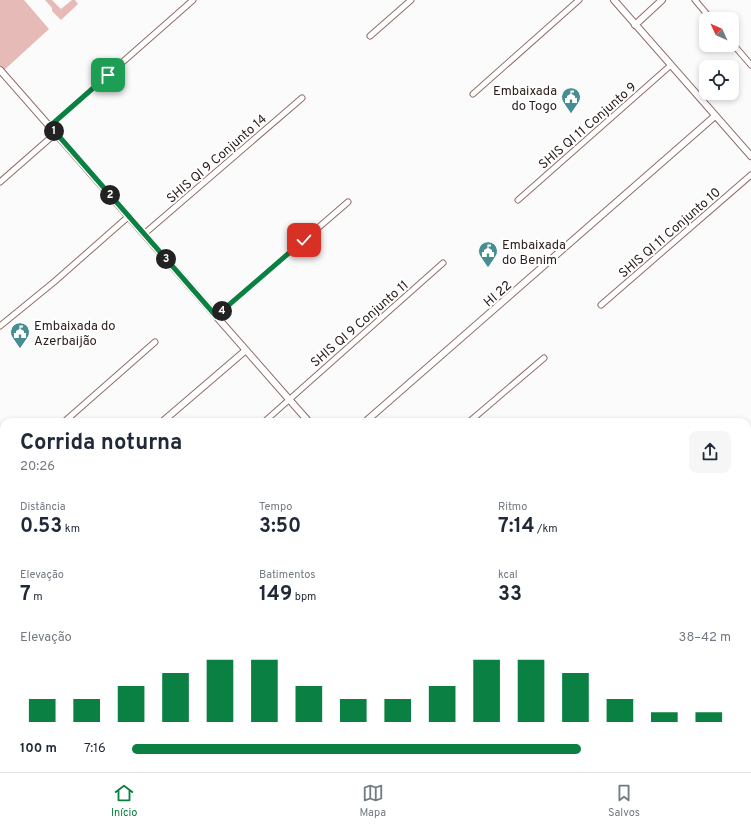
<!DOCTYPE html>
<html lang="pt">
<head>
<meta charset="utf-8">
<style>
  :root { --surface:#fff; --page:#f6f6f7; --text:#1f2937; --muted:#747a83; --line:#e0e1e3; --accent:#0b8043 }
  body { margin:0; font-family:Overpass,sans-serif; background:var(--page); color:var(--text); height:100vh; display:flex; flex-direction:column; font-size:15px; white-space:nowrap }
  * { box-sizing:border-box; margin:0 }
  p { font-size:13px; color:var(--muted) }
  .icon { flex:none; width:22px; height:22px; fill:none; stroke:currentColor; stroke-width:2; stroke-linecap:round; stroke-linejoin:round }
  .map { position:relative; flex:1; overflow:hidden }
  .drawer { position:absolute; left:0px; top:418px; width:751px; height:354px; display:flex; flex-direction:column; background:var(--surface); border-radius:12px 12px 0 0; box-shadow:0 2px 6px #0003 }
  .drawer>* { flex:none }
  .needle { width:26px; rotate:314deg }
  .controls { position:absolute; left:699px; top:12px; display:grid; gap:8px }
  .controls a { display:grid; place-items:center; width:40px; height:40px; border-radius:8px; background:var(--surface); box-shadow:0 2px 6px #0003; font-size:20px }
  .pin { position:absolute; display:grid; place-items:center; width:34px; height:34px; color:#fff; margin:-17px; border-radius:8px; box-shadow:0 2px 6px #0006 }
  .km { position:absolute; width:20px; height:20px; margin:-10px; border-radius:50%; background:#222; color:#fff; font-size:11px; line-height:20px; text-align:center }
  .round { display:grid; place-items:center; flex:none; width:42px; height:42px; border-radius:8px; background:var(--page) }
  .headline { display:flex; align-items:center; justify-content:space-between; height:68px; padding:0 20px }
  h1 { font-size:22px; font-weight:700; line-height:30px }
  .stats { display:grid; grid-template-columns:repeat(3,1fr); gap:6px; height:68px; padding:4px 20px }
  .stats div { display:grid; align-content:center }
  .stats b { font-size:20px; font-weight:700 }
  .stats small { font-size:11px; font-weight:400 }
  .stats p { font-size:11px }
  .chart { height:112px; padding:8px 20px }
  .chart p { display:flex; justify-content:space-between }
  .chart svg { width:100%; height:72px; margin-top:4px; stroke:var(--accent); stroke-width:6 }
  ul { padding:0 20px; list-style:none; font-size:13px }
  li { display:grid; grid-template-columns:64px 48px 1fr; align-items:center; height:30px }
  li i { height:10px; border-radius:5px; background:var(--accent) }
  .tab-bar { display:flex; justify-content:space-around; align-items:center; height:56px; border-top:1px solid var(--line); background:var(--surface); font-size:11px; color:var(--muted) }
  .tab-bar a { display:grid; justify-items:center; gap:2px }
  .tab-bar .current { color:var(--accent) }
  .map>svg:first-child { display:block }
</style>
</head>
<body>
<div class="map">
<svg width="751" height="772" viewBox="0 0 751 772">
  <rect width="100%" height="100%" fill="#fbfbfb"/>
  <path fill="#e6bbb7" d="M0 0H24L49 29 2 72 0 69Z
    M45 0H52L61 9 72 0H75L78 4 61 20 52 11V8Z"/>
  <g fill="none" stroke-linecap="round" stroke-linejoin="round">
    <g stroke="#926d69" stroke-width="7">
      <path id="minor" d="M695 0 711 19
        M370 36 411 0
        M732 43 751 65
        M473 94 579 0
        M50 126 193 0
        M0 182 56 133
        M518 200 671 65
        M144 234 302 98
        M601 305 751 175
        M216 316 348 202
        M0 326 54 282 129 216
        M64 422 155 342
        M264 422 443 263
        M469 422 544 358
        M0 477 4 474
        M747 678 751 677
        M229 768 233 772
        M376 768 379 772
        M523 768 527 772"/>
    </g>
    <g stroke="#926d69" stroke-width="8">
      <path id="tertiary" d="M614 0 751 156
        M635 25 662 0
        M0 70 309 422
        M162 422 246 350
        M365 422 715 116
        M0 566 4 562
        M614 768 618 772
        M348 772 353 768"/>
    </g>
    <use href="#minor" stroke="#fff" stroke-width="5"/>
    <use href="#tertiary" stroke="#fff" stroke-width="6"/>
  </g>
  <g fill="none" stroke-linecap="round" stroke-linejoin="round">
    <g stroke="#fff" stroke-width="8">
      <path id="route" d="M108 75 50 126 216 316 304 240"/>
    </g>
    <use href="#route" stroke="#0b8043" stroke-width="5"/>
  </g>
  <defs>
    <g id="civic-pin" transform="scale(1)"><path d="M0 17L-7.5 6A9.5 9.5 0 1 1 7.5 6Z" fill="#468d94" stroke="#fff"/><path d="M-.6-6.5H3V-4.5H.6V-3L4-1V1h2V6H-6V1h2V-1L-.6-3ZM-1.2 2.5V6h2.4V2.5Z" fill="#fff"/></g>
  </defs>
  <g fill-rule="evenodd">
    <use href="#civic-pin" x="571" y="97"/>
    <use href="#civic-pin" x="488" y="251"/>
    <use href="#civic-pin" x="20" y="332"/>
  </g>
  <g text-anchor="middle" stroke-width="4" stroke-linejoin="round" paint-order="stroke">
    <g font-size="13" fill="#2f201f" stroke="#fff" text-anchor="start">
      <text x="557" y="95" text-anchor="end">Embaixada<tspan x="557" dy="15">do Togo</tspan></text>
      <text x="502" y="249">Embaixada<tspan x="502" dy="15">do Benim</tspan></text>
      <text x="34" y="330">Embaixada do<tspan x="34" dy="15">Azerbaijão</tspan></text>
    </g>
    <g font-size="13" fill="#2f201f" stroke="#fff">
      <text transform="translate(587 125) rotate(-41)" y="5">SHIS QI 11 Conjunto 9</text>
      <text transform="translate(216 158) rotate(-41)" y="5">SHIS QI 9 Conjunto 14</text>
      <text transform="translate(669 232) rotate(-41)" y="5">SHIS QI 11 Conjunto 10</text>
      <text transform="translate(497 293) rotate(-41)" y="5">HI 22</text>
      <text transform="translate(359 323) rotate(-41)" y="5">SHIS QI 9 Conjunto 11</text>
    </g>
  </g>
</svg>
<div class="controls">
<a><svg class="needle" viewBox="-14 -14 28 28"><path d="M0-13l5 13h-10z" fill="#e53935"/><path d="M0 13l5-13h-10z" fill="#747a83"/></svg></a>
<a><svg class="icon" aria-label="locate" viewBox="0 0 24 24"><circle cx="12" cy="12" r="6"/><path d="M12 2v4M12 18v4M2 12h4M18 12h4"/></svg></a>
</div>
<div class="pin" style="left:108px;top:75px;background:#1e9e55"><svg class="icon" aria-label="arrive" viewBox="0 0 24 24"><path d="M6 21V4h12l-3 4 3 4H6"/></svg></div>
<div class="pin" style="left:304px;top:240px;background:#d93025"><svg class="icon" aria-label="check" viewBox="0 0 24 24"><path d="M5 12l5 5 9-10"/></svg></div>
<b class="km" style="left:54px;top:131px">1</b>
<b class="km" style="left:110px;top:195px">2</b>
<b class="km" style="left:166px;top:259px">3</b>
<b class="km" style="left:222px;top:311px">4</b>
<section class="drawer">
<div class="headline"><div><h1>Corrida noturna</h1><p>20:26</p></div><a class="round"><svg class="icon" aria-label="share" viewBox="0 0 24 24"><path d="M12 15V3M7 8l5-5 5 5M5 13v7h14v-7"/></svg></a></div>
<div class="stats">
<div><p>Distância</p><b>0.53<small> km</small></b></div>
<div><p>Tempo</p><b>3:50</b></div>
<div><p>Ritmo</p><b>7:14<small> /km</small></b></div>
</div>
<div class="stats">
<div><p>Elevação</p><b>7<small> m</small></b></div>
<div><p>Batimentos</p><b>149<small> bpm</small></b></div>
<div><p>kcal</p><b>33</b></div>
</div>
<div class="chart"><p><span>Elevação</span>38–42 m</p>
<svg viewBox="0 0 160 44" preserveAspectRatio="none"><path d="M5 44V30M15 44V30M25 44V22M35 44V14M45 44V6M55 44V6M65 44V22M75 44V30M85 44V30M95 44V22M105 44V6M115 44V6M125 44V14M135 44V30M145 44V38M155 44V38"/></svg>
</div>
<ul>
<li><b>100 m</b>7:16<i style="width:75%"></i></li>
</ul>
</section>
</div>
<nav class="tab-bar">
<a class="current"><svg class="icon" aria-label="home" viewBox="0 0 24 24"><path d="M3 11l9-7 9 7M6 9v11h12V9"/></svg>Início</a>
<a><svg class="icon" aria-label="map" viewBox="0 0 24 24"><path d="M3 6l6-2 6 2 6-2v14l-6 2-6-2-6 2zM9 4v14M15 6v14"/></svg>Mapa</a>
<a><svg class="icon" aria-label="saved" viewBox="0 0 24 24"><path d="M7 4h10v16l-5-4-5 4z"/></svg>Salvos</a>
</nav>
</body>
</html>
